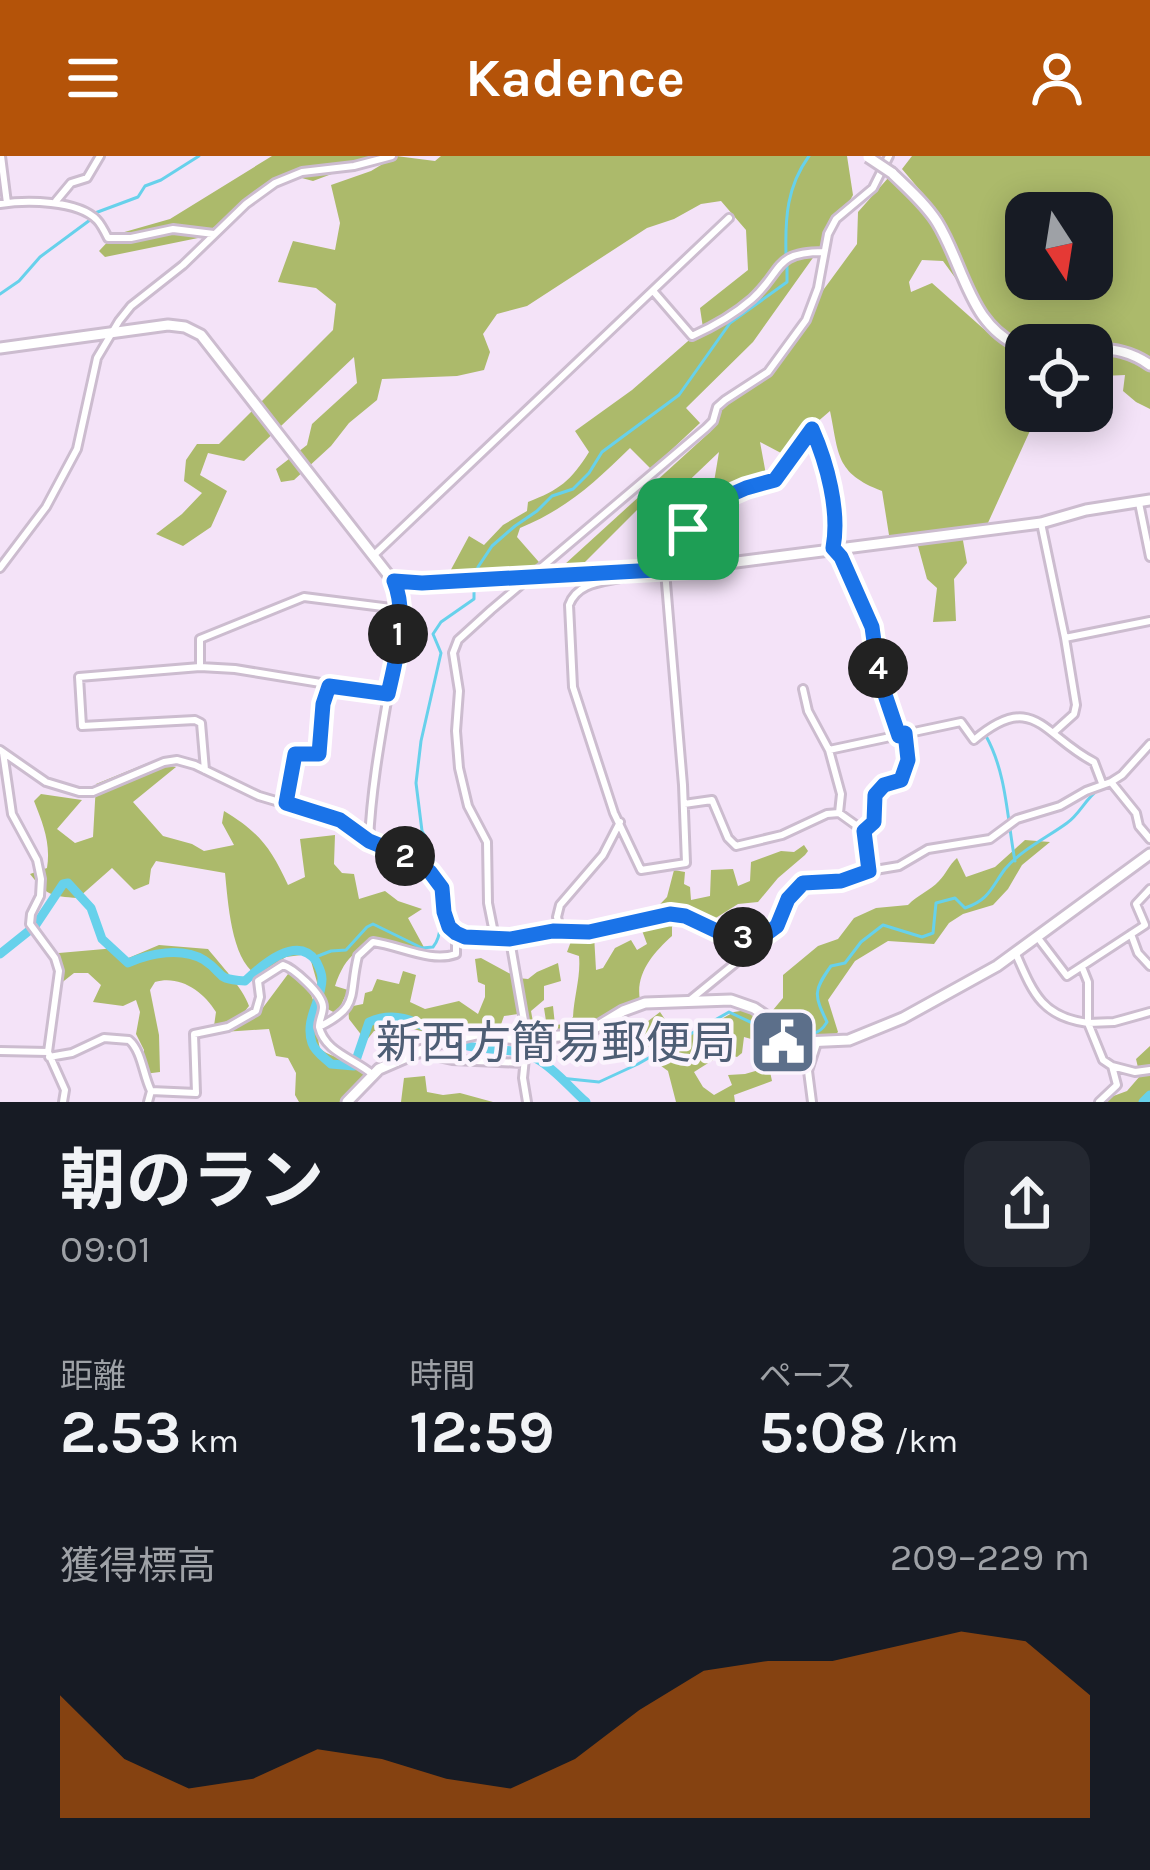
<!DOCTYPE html>
<html lang="ja">
<head>
<meta charset="utf-8">
<style>
  :root { --surface:#171b24; --page:#242831; --text:#f1f3f6; --muted:#9ea1a6; --accent:#b45309 }
  body { margin:0; font-family:Karla,"Noto Sans JP",sans-serif; background:var(--page); color:var(--text); height:100vh; display:flex; flex-direction:column; font-size:45px; white-space:nowrap }
  * { box-sizing:border-box; margin:0 }
  p { font-size:39px; color:var(--muted) }
  .icon { flex:none; width:66px; height:66px; fill:none; stroke:currentColor; stroke-width:2; stroke-linecap:round; stroke-linejoin:round }
  .map { position:relative; height:946px; overflow:hidden }
  .details { display:flex; flex-direction:column; background:var(--surface); flex:1 }
  .details>* { flex:none }
  .needle { width:78px; rotate:168deg }
  .fabs { position:absolute; left:1005px; top:36px; display:grid; gap:24px }
  .fabs a { display:grid; place-items:center; width:108px; height:108px; border-radius:24px; background:var(--surface); box-shadow:0 6px 30px #0003; font-size:60px }
  .pin { position:absolute; display:grid; place-items:center; width:102px; height:102px; color:#fff; margin:-51px; border-radius:24px; box-shadow:0 6px 18px #0006 }
  .km { position:absolute; width:60px; height:60px; margin:-30px; border-radius:50%; background:#222; color:#fff; font-size:33px; line-height:60px; text-align:center }
  .round { display:grid; place-items:center; flex:none; width:126px; height:126px; border-radius:24px; background:var(--page) }
  .overview { display:flex; align-items:center; justify-content:space-between; height:204px; padding:0 60px }
  h1 { font-size:66px; font-weight:700; line-height:90px }
  .metrics { display:grid; grid-template-columns:repeat(3,1fr); gap:18px; height:204px; padding:12px 60px }
  .metrics div { display:grid; align-content:center }
  .metrics b { font-size:60px; font-weight:700 }
  .metrics small { font-size:33px; font-weight:400 }
  .metrics p { font-size:33px }
  .chart { height:336px; padding:24px 60px }
  .chart p { display:flex; justify-content:space-between }
  .chart svg { width:100%; height:216px; margin-top:12px; fill:var(--accent); opacity:.7 }
  header { display:flex; justify-content:space-between; align-items:center; height:156px; padding:0 60px; background:var(--accent); color:#fff; font-size:54px; font-weight:700 }
  .map>svg:first-child { display:block }
</style>
</head>
<body>
<header><svg class="icon" aria-label="menu" viewBox="0 0 24 24"><path d="M4 6h16M4 12h16M4 18h16"/></svg>Kadence<svg class="icon" aria-label="person" viewBox="0 0 24 24"><circle cx="12" cy="8" r="4"/><path d="M4 21q1-7 8-7t8 7"/></svg></header>
<div class="map">
<svg width="1150" height="946" viewBox="0 0 1150 946">
  <rect width="100%" height="100%" fill="#f4e3f8"/>
  <path fill="#acba6b" fill-rule="evenodd" d="M272 0H383L354 16H337L313 25 298 21 273 27 214 77 203 81 105 101 99 95 114 79 170 63Z
    M396 0 435 5 441 0H847L853 39 837 68 753 186 686 252 700 267 651 313 630 292C594 327 568 352 520 372L517 381 545 413 447 421 469 380 484 389 503 369 527 355 528 346C559 334 571 325 589 296L575 275 632 234 703 172 700 152 748 114 746 74 721 45 701 48 674 63 647 72 527 150 497 158 483 178 490 196 484 214 457 220 382 223 377 244 349 267 331 290 294 324 281 326 276 313 307 289 312 268 357 227 354 201 244 305 208 297 200 319 227 335 211 371 183 390 156 378 182 358 202 337 184 325 186 304 197 288H219L333 174 336 148 316 132 278 126 293 85 335 94 340 67 331 29 371 15Z
    M912 0H1150V202L1120 189H1030L1007 180 987 162 941 59 902 13ZM1026 57H1092V123H1026Z
    M889 21C925 50 946 90 964 134L943 105 922 104 909 126 911 136 932 127 995 183 1026 196V255H1039L987 369 962 379 967 407 954 423 956 465 933 466 937 432 927 423 918 390 889 379 882 335C835 317 839 298 830 255L781 297 760 286 767 324 713 332 719 296 676 337 664 327 578 413 553 419 710 276 716 256 737 238 770 218 799 179 813 148 857 88 858 56Z
    M1105 196 1132 202 1150 215V253L1136 246 1123 235 1125 219 1103 220 1092 217V197Z
    M150 606 176 611 133 646 163 680 192 688 204 695 234 689 222 667 224 655C259 676 271 692 288 729L305 721 300 683 335 679 334 708 342 717 354 718 359 743 385 735 398 745 422 753 408 762 426 795C383 786 352 778 335 830L348 834 337 858 324 851 309 798 286 801 257 819C231 804 228 745 225 717L156 705 151 713 149 728 134 734 112 712 78 742C51 740 47 740 30 718L47 712C51 687 43 668 34 645L41 638 82 644 57 673 75 687 93 681 96 628Z
    M1025 684 1050 686 1022 709 1008 733 993 749 963 758 949 767 934 788 888 785 855 805 828 844 838 876 828 887 800 881 773 854 783 842V819L818 790 838 783 854 762 876 752 908 749C917 739 930 735 939 725 946 718 949 709 957 702L966 721 995 711Z
    M804 689 808 695 805 699 778 722 758 746 738 748 711 765 697 758H679L672 771V780C653 797 635 818 640 844L588 873 529 879 518 858 504 860 498 877 456 875 436 879 402 870 374 875 366 885 349 863 348 851 363 848 365 837 372 835 377 823 399 828 403 815 416 819 410 846 425 853 459 845 478 858 485 841V829L478 826 475 803 481 802 518 822 528 823 537 816 558 807 561 825 544 830V844L531 855 533 866 546 865 544 852 553 850 555 869 565 868 573 861C574 840 581 820 579 800L567 796 573 780 594 779 596 814 603 812 615 792 631 784 637 794 647 788 640 769 667 741 674 714 685 716 684 728 690 731 691 744 710 740 711 714 733 713 738 730 750 725 751 706 781 695 794 696Z
    M159 789 208 793C220 808 243 832 249 850L241 860 214 870 216 856C203 835 180 819 155 826L150 834 159 879 160 916 144 918V894L136 878 140 856 136 844 123 850 93 846 101 829 88 817H74L55 832V812L59 797 116 792 126 803Z
    M291 814C325 848 311 851 320 893 336 904 352 904 370 913L342 946H299L295 939 296 917 288 902 276 900 269 873 223 876 259 857Z
    M747 854 764 861 776 875 773 885 762 886 744 881 742 897 737 901 724 897 694 916 703 931 714 939 732 929 728 919 745 918 769 911 772 925 734 939 735 946H676L668 915 657 907 639 872 660 856 675 878 700 875 734 856Z
    M1150 890V946H1097L1127 935 1140 920 1136 903Z
    M425 920 427 936 443 939 460 937 493 946H401L404 922Z"/>
  <g fill="none" stroke-linecap="round" stroke-linejoin="round">
    <path stroke="#67d1eb" stroke-width="3" d="M95 57 138 41 145 30 161 24 199 0
      M786 98C785 62 787 30 809 0
      M0 138 19 125 40 101 90 64
      M476 419 478 411 492 390 515 370 537 355 552 340 573 333 589 317 602 296 679 239 730 167 787 126V109
      M986 580C1007 618 1007 663 1015 705
      M435 717 431 690 422 675 416 627 421 585 441 497 433 478 441 466 474 443V430
      M313 802 331 795 346 794 367 771 373 768 422 792 433 791C447 774 436 747 435 726
      M782 865C800 863 811 892 827 866 814 839 813 835 831 810L845 807 861 786 883 769 922 781 933 777 936 747 955 742 965 752C989 744 991 732 1005 713 1021 694 1048 681 1067 667 1080 658 1085 643 1100 632
      M560 922 599 926 638 908 729 856 765 873 774 869"/>
    <path stroke="#67d1eb" stroke-width="9" d="M0 798 35 770 63 728 68 727 91 752 102 783 128 807C150 797 182 791 204 804 226 818 213 823 245 825 262 809 297 778 316 805 319 811 322 816 322 823 322 845 304 863 312 887 315 896 325 902 331 908L354 910 369 866C407 849 430 879 464 889 488 896 514 890 537 903 555 913 570 932 586 946
      M1143 946 1150 939"/>
    <g stroke="#ccbccf" stroke-width="12">
      <path id="street" d="M1 0 7 47
        M56 45 71 27 87 22 100 0
        M0 48C26 44 78 44 97 64 100 67 106 78 108 82H131L173 73 214 78
        M654 136 692 180C712 171 736 157 752 143 783 115 773 96 823 96
        M811 273C827 306 840 356 833 392L841 401 872 471 879 521 899 580
        M1139 347 1150 401
        M1041 367 1065 482 1076 549 1074 558 1054 576
        M374 399 729 62
        M0 412 46 351 77 293 97 202 119 165 131 150 183 109 246 48 275 27 302 16 354 10 392 0
        M691 412 684 384 697 361 712 347 745 332 774 324 811 273
        M635 418C612 427 579 422 569 449L573 531 614 657 641 714 686 707 683 629 665 415
        M1065 482 1150 465
        M200 511V483L304 441 399 453
        M803 533 808 555 829 594
        M0 594 46 626 79 636H93L164 606 177 604 195 609 259 640 340 664 369 685 406 700 430 716 442 732 446 764 456 777V798C431 807 401 790 373 786L358 800C348 841 361 850 319 871 325 896 353 902 372 918
        M3 596 12 658 37 704 41 723 40 740 31 758 30 768 55 802 59 815 48 896 65 934 63 946
        M205 614 201 567 195 564 82 570 79 521 200 511 235 513 388 538
        M1111 626 1136 657 1139 670 1150 683
        M286 647 295 598H319L323 548 329 530
        M684 648 712 644 728 682 736 690 782 679 827 658 839 657 864 675
        M839 657 841 638 829 594 961 566 974 584C1034 533 1043 580 1094 606L1102 627
        M369 685C371 638 379 591 387 545 392 507 410 462 393 425
        M869 715 864 675 874 666 875 639 884 629 901 624 908 604 905 578
        M561 776 557 761 560 749 603 699 620 666
        M456 777 510 783 553 775 589 776 671 758 685 760 721 777 756 783
        M1131 778 1138 797 1150 810
        M495 782 488 747 487 686 468 650 459 612 456 575 459 535 453 497 458 484 491 454 706 272 713 265 717 251 725 244 768 216 806 164 818 132 828 78 836 63 873 32 889 0
        M1038 782 1067 820 1145 769 1136 748 1150 733
        M510 784 527 882 523 922 527 946
        M1016 798C1033 837 1042 861 1088 867L1103 904 1112 910 1117 929 1099 946
        M1082 811 1088 826V867L1114 866 1150 856
        M690 844 750 795 758 784 777 770 787 743 803 727 841 725 869 715 899 710 928 693 990 683 1017 663 1060 650 1086 635 1111 626 1122 619 1150 588
        M0 895 48 896
        M420 897 452 904 523 907
        M49 901 72 897 104 882 129 884C142 895 143 919 151 935L148 946
        M1112 910 1135 916 1150 914
        M151 935 196 937 194 878 228 871 256 855 260 841 258 825 283 809C293 812 323 838 323 851 323 858 319 864 319 871
        M812 946 808 915 817 887"/>
    </g>
    <g stroke="#ccbccf" stroke-width="15">
      <path id="secondary" d="M892 17C907 32 925 47 937 66 965 111 969 173 1026 193
        M0 192 168 169 185 171 201 179 393 425 422 427 674 414 1041 367 1086 354 1150 344
        M1092 193C1114 192 1132 196 1150 209
        M347 946 379 913 441 886 476 878 517 883 573 879 590 875 623 855 645 847 731 844 754 852 804 886 849 884 903 862 997 810 1150 698"/>
    </g>
    <use href="#street" stroke="#fff" stroke-width="6"/>
    <use href="#secondary" stroke="#fff" stroke-width="9"/>
    <g stroke="#ccbccf" stroke-width="15" stroke-linecap="butt">
      <path id="secondary-bridge" d="M868 1 892 17"/>
    </g>
    <use href="#secondary-bridge" stroke="#fff" stroke-width="9"/>
  </g>
  <g fill="none" stroke-linecap="round" stroke-linejoin="round">
    <g stroke="#fff" stroke-width="24">
      <path id="route" d="M812 273C827 307 840 355 833 392L841 401 872 471 879 521 899 580 905 577 908 604 901 624 884 629 875 639 874 666 864 675 869 715 841 725 803 727 788 743 777 770 758 784 721 777 685 760 670 758 589 776 553 775 510 783 465 781 456 777 449 771 444 756 442 732 430 716 406 700 369 685 340 664 286 647 295 598H319L323 548 329 530 388 538C396 503 408 459 394 425L422 427 692 412 684 384 697 361 712 347 746 332 775 324Z"/>
    </g>
    <use href="#route" stroke="#1a73e8" stroke-width="15"/>
  </g>
  <defs>
    <g id="civic-square" transform="scale(3.45)"><rect x="-9" y="-9" width="18" height="18" rx="4" fill="#5c6f8a" stroke="#fbf4fd"/><path d="M-.6-6.5H3V-4.5H.6V-3L4-1V1h2V6H-6V1h2V-1L-.6-3ZM-1.2 2.5V6h2.4V2.5Z" fill="#fff"/></g>
  </defs>
  <g fill-rule="evenodd">
    <use href="#civic-square" x="783" y="886"/>
  </g>
  <g text-anchor="middle" stroke-width="9" stroke-linejoin="round" paint-order="stroke">
    <g font-size="45" fill="#4e5e75" stroke="#fbf4fd" text-anchor="end">
      <text x="736" y="902">新西方簡易郵便局</text>
    </g>
  </g>
</svg>
<div class="fabs">
<a><svg class="needle" viewBox="-14 -14 28 28"><path d="M0-13l5 13h-10z" fill="#e53935"/><path d="M0 13l5-13h-10z" fill="#9ea1a6"/></svg></a>
<a><svg class="icon" aria-label="locate" viewBox="0 0 24 24"><circle cx="12" cy="12" r="6"/><path d="M12 2v4M12 18v4M2 12h4M18 12h4"/></svg></a>
</div>
<div class="pin" style="left:688px;top:373px;background:#1e9e55"><svg class="icon" aria-label="arrive" viewBox="0 0 24 24"><path d="M6 21V4h12l-3 4 3 4H6"/></svg></div>
<b class="km" style="left:398px;top:478px">1</b>
<b class="km" style="left:405px;top:700px">2</b>
<b class="km" style="left:743px;top:781px">3</b>
<b class="km" style="left:878px;top:512px">4</b>
</div>
<section class="details">
<div class="overview"><div><h1>朝のラン</h1><p>09:01</p></div><a class="round"><svg class="icon" aria-label="share" viewBox="0 0 24 24"><path d="M12 15V3M7 8l5-5 5 5M5 13v7h14v-7"/></svg></a></div>
<div class="metrics">
<div><p>距離</p><b>2.53<small> km</small></b></div>
<div><p>時間</p><b>12:59</b></div>
<div><p>ペース</p><b>5:08<small> /km</small></b></div>
</div>
<div class="chart"><p><span>獲得標高</span>209–229 m</p>
<svg viewBox="0 0 160 44" preserveAspectRatio="none"><path d="M0 44V19L10 32L20 38L30 36L40 30L50 32L60 36L70 38L80 32L90 22L100 14L110 12L120 12L130 9L140 6L150 8L160 19V44z"/></svg>
</div>
</section>
</body>
</html>
